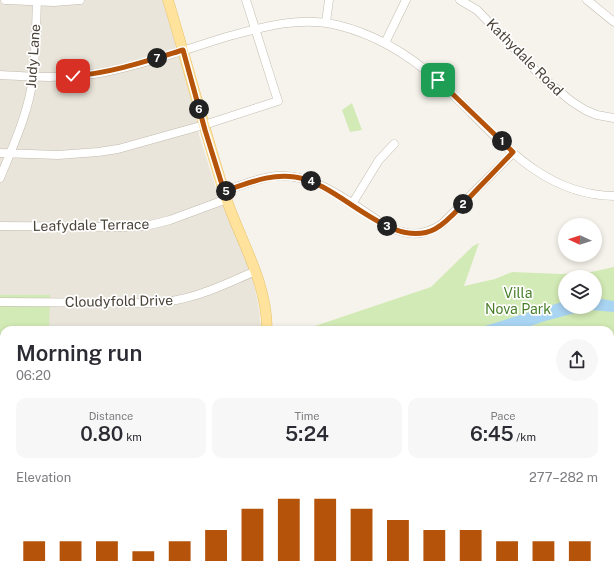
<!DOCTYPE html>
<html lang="en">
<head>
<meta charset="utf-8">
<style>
  :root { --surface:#fff; --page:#f7f7f7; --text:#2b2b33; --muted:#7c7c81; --accent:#b45309 }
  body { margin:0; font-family:"Public Sans",sans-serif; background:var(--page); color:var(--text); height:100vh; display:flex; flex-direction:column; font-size:15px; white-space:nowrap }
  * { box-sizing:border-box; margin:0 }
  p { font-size:13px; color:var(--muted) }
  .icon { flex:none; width:22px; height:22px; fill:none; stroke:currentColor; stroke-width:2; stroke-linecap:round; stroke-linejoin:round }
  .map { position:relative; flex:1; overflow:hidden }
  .side { position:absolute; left:0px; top:326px; width:614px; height:256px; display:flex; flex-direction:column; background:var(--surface); border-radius:12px 12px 0 0; box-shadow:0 2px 6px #0003 }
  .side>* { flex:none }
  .needle { width:26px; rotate:273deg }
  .controls { position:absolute; left:558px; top:218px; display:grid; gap:8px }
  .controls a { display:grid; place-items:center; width:44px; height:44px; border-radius:50%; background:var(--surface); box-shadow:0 2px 6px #0003; font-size:20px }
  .pin { position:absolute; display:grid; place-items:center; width:34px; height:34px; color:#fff; margin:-17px; border-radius:8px; box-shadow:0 2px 6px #0006 }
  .km { position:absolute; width:20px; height:20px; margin:-10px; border-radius:50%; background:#222; color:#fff; font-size:11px; line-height:20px; text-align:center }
  .round { display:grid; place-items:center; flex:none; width:42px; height:42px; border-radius:21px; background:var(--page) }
  .summary { display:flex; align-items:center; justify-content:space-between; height:68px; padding:0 16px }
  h1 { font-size:22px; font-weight:600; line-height:30px }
  .figures { display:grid; grid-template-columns:repeat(3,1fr); gap:6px; height:68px; padding:4px 16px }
  .figures div { display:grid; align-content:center; border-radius:10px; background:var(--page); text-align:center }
  .figures b { font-size:20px; font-weight:600 }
  .figures small { font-size:11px; font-weight:400 }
  .figures p { font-size:11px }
  .chart { height:112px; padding:8px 16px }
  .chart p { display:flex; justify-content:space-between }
  .chart svg { width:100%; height:72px; margin-top:4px; stroke:var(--accent); stroke-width:6 }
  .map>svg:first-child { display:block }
</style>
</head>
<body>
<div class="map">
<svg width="614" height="582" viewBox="0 0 614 582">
  <rect width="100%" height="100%" fill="#f6f3ec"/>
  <path fill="#eae5da" d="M0 0H163L176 47 174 49 135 61 178 56 181 59 196 116 199 135 218 195 248 264 254 284 259 309 261 330H49V295H0Z
    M0 414 4 415V577L0 579Z"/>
  <path fill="#d2eab5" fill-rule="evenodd" d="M352 103 362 130 350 132 342 110Z
    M479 243 464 286 495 279 512 272 562 274 591 272 614 267V582H125L108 578H610V330H303L431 287 473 246ZM565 277H595V307H565Z
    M0 295H50L49 330H4V415L0 414Z"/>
  <path fill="#a9d4f2" d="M595 298 614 301V312L591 310 575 313 545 321 519 330H472L565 301V307H595Z"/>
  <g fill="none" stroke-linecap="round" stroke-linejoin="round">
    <path stroke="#a9d4f2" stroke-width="2" d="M188 578V582
      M12 582 20 578"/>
    <g stroke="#c2bbae" stroke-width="9">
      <path id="minor" d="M5 0 54 2 80 0
        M460 0 477 10 542 77 571 101 585 110 597 115 614 118
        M587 0 614 22
        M326 22 329 0
        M385 43 406 0
        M0 75C35 77 70 79 105 72 146 64 187 49 226 37 263 27 299 16 337 25 374 34 408 54 437 80 491 127 534 195 614 196
        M0 153 58 155 98 152 118 149 204 125 278 101 246 0
        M0 178C13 146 29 112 33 77 36 52 36 25 37 0
        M224 191C241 186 259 177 277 176 316 173 355 206 386 226 408 236 422 237 442 224L513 153
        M352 204 379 160 394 144
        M0 226 122 227 146 226 170 220 227 199
        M0 302 152 303C193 301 220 286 256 271
        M0 507V529
        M0 562H4
        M81 578 101 582"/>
    </g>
    <g stroke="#e6c16a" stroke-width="11">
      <path id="major" d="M168 0C188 66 205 132 226 198 241 242 267 282 267 330
        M256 578V582"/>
    </g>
    <use href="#minor" stroke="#fff" stroke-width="8"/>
    <use href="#major" stroke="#ffe39c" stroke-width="10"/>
  </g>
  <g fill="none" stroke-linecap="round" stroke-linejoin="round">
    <g stroke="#fff" stroke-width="8">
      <path id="route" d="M73 76C111 73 147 61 183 50L205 130 224 191C247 184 270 173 295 177 340 183 391 252 435 229 448 222 458 209 469 198 483 183 498 168 513 152L438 80"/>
    </g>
    <use href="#route" stroke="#b45309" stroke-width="5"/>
  </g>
  <g text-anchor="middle" stroke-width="3.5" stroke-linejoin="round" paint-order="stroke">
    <g font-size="14" fill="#4b4439" stroke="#fff">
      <text transform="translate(33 56) rotate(-86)" y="5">Judy Lane</text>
      <text transform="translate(525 57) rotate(45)" y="5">Kathydale Road</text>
      <text transform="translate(91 225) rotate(-1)" y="5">Leafydale Terrace</text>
      <text transform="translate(119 301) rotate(-1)" y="5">Cloudyfold Drive</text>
    </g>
    <g font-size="14" fill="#4a7f2a" stroke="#fff">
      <text x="518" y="298">Villa<tspan x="518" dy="16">Nova Park</tspan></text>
    </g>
  </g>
</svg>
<div class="controls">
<a><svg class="needle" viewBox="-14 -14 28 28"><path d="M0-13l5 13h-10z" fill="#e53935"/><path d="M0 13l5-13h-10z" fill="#7c7c81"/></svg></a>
<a><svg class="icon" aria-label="layers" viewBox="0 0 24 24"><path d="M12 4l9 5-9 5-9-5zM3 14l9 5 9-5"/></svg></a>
</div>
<div class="pin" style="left:438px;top:80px;background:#1e9e55"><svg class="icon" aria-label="arrive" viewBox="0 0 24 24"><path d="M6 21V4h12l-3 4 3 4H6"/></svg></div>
<div class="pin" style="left:73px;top:76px;background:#d93025"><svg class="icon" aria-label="check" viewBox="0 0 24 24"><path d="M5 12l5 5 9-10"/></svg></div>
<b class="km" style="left:502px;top:141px">1</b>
<b class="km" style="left:463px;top:204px">2</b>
<b class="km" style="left:387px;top:226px">3</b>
<b class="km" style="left:311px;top:181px">4</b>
<b class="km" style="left:226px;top:191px">5</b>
<b class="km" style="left:199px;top:109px">6</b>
<b class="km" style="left:157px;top:58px">7</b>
<section class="side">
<div class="summary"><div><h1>Morning run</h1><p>06:20</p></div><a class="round"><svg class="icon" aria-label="share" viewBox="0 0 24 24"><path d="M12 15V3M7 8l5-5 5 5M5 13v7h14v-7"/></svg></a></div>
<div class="figures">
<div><p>Distance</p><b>0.80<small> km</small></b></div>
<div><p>Time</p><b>5:24</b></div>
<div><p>Pace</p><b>6:45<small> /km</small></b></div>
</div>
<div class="chart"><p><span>Elevation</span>277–282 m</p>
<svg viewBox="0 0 160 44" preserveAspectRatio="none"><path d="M5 44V32M15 44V32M25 44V32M35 44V38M45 44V32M55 44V25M65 44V12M75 44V6M85 44V6M95 44V12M105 44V19M115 44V25M125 44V25M135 44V32M145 44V32M155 44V32"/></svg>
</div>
</section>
</div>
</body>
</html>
